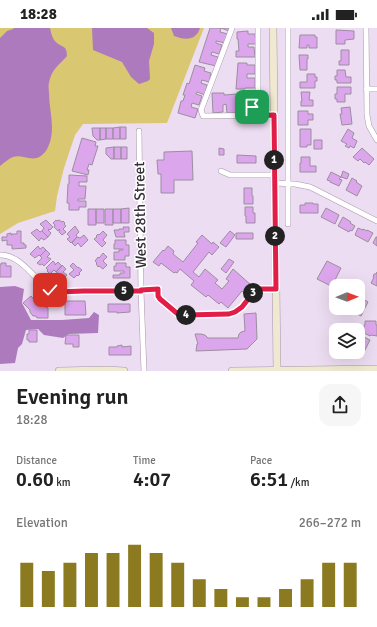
<!DOCTYPE html>
<html lang="en">
<head>
<meta charset="utf-8">
<style>
  :root { --surface:#fff; --page:#f6f6f6; --text:#222; --muted:#767676; --accent:#8b7a20 }
  body { margin:0; font-family:Signika,sans-serif; background:var(--page); color:var(--text); height:100vh; display:flex; flex-direction:column; font-size:15px; white-space:nowrap }
  * { box-sizing:border-box; margin:0 }
  p { font-size:13px; color:var(--muted) }
  .icon { flex:none; width:22px; height:22px; fill:none; stroke:currentColor; stroke-width:2; stroke-linecap:round; stroke-linejoin:round }
  .map { position:relative; height:343px; overflow:hidden }
  .drawer { display:flex; flex-direction:column; background:var(--surface); flex:1 }
  .drawer>* { flex:none }
  .needle { width:26px; rotate:89deg }
  .fabs { position:absolute; left:329px; top:251px; display:grid; gap:8px }
  .fabs a { display:grid; place-items:center; width:36px; height:36px; border-radius:8px; background:var(--surface); box-shadow:0 4px 16px #0002; font-size:20px }
  .pin { position:absolute; display:grid; place-items:center; width:34px; height:34px; color:#fff; margin:-17px; border-radius:8px; box-shadow:0 2px 6px #0006 }
  .km { position:absolute; width:20px; height:20px; margin:-10px; border-radius:50%; background:#222; color:#fff; font-size:11px; line-height:20px; text-align:center }
  .round { display:grid; place-items:center; flex:none; width:42px; height:42px; border-radius:12px; background:var(--page) }
  .summary { display:flex; align-items:center; justify-content:space-between; height:68px; padding:0 16px }
  h1 { font-size:22px; font-weight:600; line-height:30px }
  .stats { display:grid; grid-template-columns:repeat(3,1fr); gap:6px; height:68px; padding:4px 16px }
  .stats div { display:grid; align-content:center }
  .stats b { font-size:20px; font-weight:600 }
  .stats small { font-size:11px; font-weight:400 }
  .stats p { font-size:11px }
  .chart { height:112px; padding:8px 16px }
  .chart p { display:flex; justify-content:space-between }
  .chart svg { width:100%; height:72px; margin-top:4px; stroke:var(--accent); stroke-width:6 }
  .status { display:flex; justify-content:space-between; align-items:center; height:28px; padding:0 20px; background:var(--surface); direction:ltr }
  .status svg { height:11px; fill:currentColor }
  .map>svg:first-child { display:block }
</style>
</head>
<body>
<div class="status"><b>18:28</b><svg viewBox="0 0 49 12"><path d="M0 12V9h3v3zM5 12V6h3v6zM10 12V3h3v9zM15 12V0h3v12zM26 1h20v11H26zM47 4h2v5h-2z"/></svg></div>
<div class="map">
<svg width="377" height="343" viewBox="0 0 377 343">
  <rect width="100%" height="100%" fill="#edddf2"/>
  <path fill="#d9c771" d="M0 0H204L167 95 83 96 75 107 64 140 57 168 55 183 18 195 0 206Z"/>
  <path fill="#ae7abe" d="M14 0H50C51 4 52 10 55 13 61 20 67 16 67 28 59 37 51 42 49 55 48 58 49 62 49 65 49 82 55 97 50 114 48 119 47 123 42 127 33 135 22 126 13 129 8 131 4 135 0 138V10L7 3 13 1Z
    M92 0H147L154 5V16L149 33 150 51 148 53 139 56 131 49 122 34 93 22Z
    M171 0H200C196 13 185 12 174 8Z
    M15 258 24 261 22 275 31 292H62L89 290 94 284 99 287 98 305 69 306 63 310 44 307 38 301 26 302 22 316 18 320 15 335 0 336V259Z"/>
  <path fill="#dca6ec" stroke="#9c8da0" d="M210 0H229V3L221 0 220 4 228 6 225 15 216 13V15L222 17 219 26 212 24 211 27 218 29 216 38 199 34Z
    M336 2 354 3V11L345 12V16H336Z
    M248 3V6H255L256 16H248V19H254L255 29H236V23H239L238 11H237V4Z
    M300 7H315V9H317V20H309V17H307V20H299Z
    M341 22H349V37H339V33H341Z
    M299 27H308V31H307V42H300Z
    M238 35H247V37H255V46H247V50H255V60H245V61H236Z
    M195 37 205 40 204 43 211 45 209 54 202 52 201 55 207 57 205 67 197 64 196 66 202 68 199 77 192 75 191 79 198 81 195 90 178 85 181 73H183L185 67H183L187 55 189 56Z
    M337 42H345L346 49H351V55H337V52H335V48H337Z
    M307 46H315V49H317V53H315V60H300V54H307Z
    M337 59H351V66H345V74H337V71H335V66H337Z
    M301 64H310L309 72H313V78H301V73H302Z
    M212 65H224V67L237 66 238 77H236V85H227L226 76 223 77V84L213 85Z
    M350 79 352 96 342 97 340 86H342L341 80Z
    M298 83H308V86H313V92H308V97H298Z
    M120 99V111H113V100Z
    M120 99H126V111H120Z
    M92 100H100V112H97L93 108Z
    M100 100H106V111L100 112Z
    M106 100H113V111H106Z
    M300 101H311V117H307V119H300Z
    M348 101 354 105 352 110 357 113 354 120 350 118 349 120 345 118 347 116 341 113Z
    M82 110 96 114 95 118H98L92 137 89 136 87 142H89L88 147 72 143Z
    M314 112H322V121H314Z
    M114 119H121V131H114Z
    M114 119V131H111L106 126V120Z
    M121 119H127V131H121Z
    M219 120 224 121V127H219Z
    M362 120 374 131 369 137 365 134 364 135 360 131 358 133 353 129Z
    M192 123 193 152H174V165H161V146H158L157 132H164V124Z
    M237 127 256 128V135H237Z
    M301 129H310V138H316V144H300V135H301Z
    M343 143 349 146 347 151 341 149Z
    M331 144 341 149 339 151 342 152 339 158 330 154V153L327 152Z
    M69 147 87 148V154H79V158H86L85 171H78V173H86V179H79V182H69V175H67L68 156H69Z
    M352 150 357 153 356 154 362 158 357 168 346 162Z
    M244 160H252V168H253V176H244Z
    M305 175H313V176H318V185H300V177H305Z
    M245 179H253V185H255V195H246V188H245Z
    M129 180V195H121V181Z
    M326 180 339 187 335 196 321 189Z
    M88 181H96V197H88Z
    M96 181H104V195H96Z
    M105 181H113V197H105Z
    M113 181H121V195H113Z
    M343 189 351 194 350 195 355 198 352 203 350 202 349 204 338 198Z
    M46 192 53 199 50 202 49 201 48 202 51 205 48 209 42 203 44 200 40 196Z
    M56 192 57 193 59 192 62 194 63 193 65 195 64 196 66 198 63 201 66 204 62 207 59 204 60 202 59 201 58 203 54 199 55 197 53 195Z
    M75 198 79 204 76 207 77 209 71 215 67 211 70 209 67 206Z
    M123 199H129V204H124L125 209H116L114 202H119V201H124Z
    M358 200 363 202V201L367 203V202L373 205 368 214 355 207Z
    M37 201 40 204 42 203 48 209 44 212 41 210 39 213 31 205Z
    M17 203H21V215H24V217H26V220L12 221V217H7V212L2 213V209H7V206L11 205V207H12V206H17Z
    M103 203 107 207 103 212 106 215 102 219 94 211 97 209 96 208 98 206 99 207Z
    M230 203 235 207 226 219 220 215Z
    M236 205H253V211H236Z
    M84 207 88 212 81 219 78 215 75 218 72 215 77 209 80 210Z
    M202 207 212 216 213 214 219 219 212 227 209 224 193 244 199 249 205 241 218 252 215 255 222 261 229 253 226 251 233 241 251 257 244 265 242 263 228 280 221 274 219 276 208 267 206 269 191 257 194 253 180 241 177 245 175 244 174 245 161 235 159 238 153 234 163 222 164 223 168 218 174 223 173 226 183 234 198 215 196 214Z
    M376 209H377V218L373 215Z
    M115 212H126V217H129V228H125V232H114V224H119V222H123V221H114V216H115Z
    M38 218 40 221 43 219 46 222 40 228 39 227 35 230 30 226Z
    M46 222 50 226 47 229 51 231 44 238 42 236 40 237 37 235 42 230 40 228Z
    M103 225 107 229 103 233 107 237 103 241 99 238 98 239 97 237 96 236 97 235 95 233 98 229 99 230 100 229Z
    M229 231 234 234 226 245 221 241Z
    M53 233 55 235V237L58 234 62 238 56 244 54 242 50 246 47 243 48 242 46 240Z
    M327 233 341 240 335 252H334L331 258 317 251Z
    M1 235H6V238H11V249H0V237H1Z
    M73 235 78 240V239L82 242 79 245 80 246 78 248 77 247 74 250 69 246 74 242 70 238Z
    M116 235H126V239H130V250H113V247H120V245H124V243H114V238H116Z
    M62 237 66 241 63 244 67 247 61 253 58 250 56 252 54 249 58 245 56 244Z
    M377 244V258L371 255 374 249H373L374 246H376Z
    M31 268 38 276 40 274 45 279 48 280V290H37L36 288H33L30 284V282L23 275Z
    M358 268 368 274 361 288 346 280H358Z
    M65 273H85L86 287H65Z
    M108 276H130V284L117 285V284H108Z
    M256 285 257 311 247 321 196 323 197 316H198L195 306H201L205 307 208 310H238L239 306 241 304 245 303 244 286Z
    M365 293H376V297H377V308L371 307 370 308 364 305 365 303H364V297H365Z
    M29 302H37V314H29V312H27V306H29Z
    M66 307H79V319H73V316H65Z
    M360 307 370 312 364 324 358 320V311Z
    M122 317V319L131 318V327H109V319H117V318Z"/>
  <g fill="none" stroke-linecap="round" stroke-linejoin="round">
    <g stroke="#a797ab" stroke-width="6">
      <path id="minor" d="M232 0 201 82 203 88 274 87
        M288 0V196
        M366 0 367 87 369 98 377 112
        M366 61H377
        M251 88V82L258 65V0
        M139 103 141 263 144 343
        M221 143 230 147H274
        M274 155 295 156 310 159 320 164 377 193
        M0 227C17 226 32 246 43 257L48 261 55 264 141 263
        M141 262 158 261V268L160 271 179 287H185L229 286 235 284 242 279 257 261H275"/>
    </g>
    <g stroke="#a797ab" stroke-width="8">
      <path id="secondary" d="M273 0 277 343
        M59 343 107 342 124 343
        M232 343 377 341"/>
    </g>
    <use href="#minor" stroke="#fff" stroke-width="5"/>
    <use href="#secondary" stroke="#eee9d0" stroke-width="7"/>
  </g>
  <g fill="none" stroke-linecap="round" stroke-linejoin="round">
    <g stroke="#fff" stroke-width="8">
      <path id="route" d="M50 262 57 264 84 263H141V262L158 261V268L160 271 179 287H185L229 286 235 284 242 279 256 261H276L274 87 251 88 252 79"/>
    </g>
    <use href="#route" stroke="#e11d48" stroke-width="5"/>
  </g>
  <g text-anchor="middle" stroke-width="3" stroke-linejoin="round" paint-order="stroke">
    <g font-size="15" fill="#332d35" stroke="#fff">
      <text transform="translate(140 187) rotate(-91)" y="5">West 28th Street</text>
    </g>
  </g>
</svg>
<div class="fabs">
<a><svg class="needle" viewBox="-14 -14 28 28"><path d="M0-13l5 13h-10z" fill="#e53935"/><path d="M0 13l5-13h-10z" fill="#767676"/></svg></a>
<a><svg class="icon" aria-label="layers" viewBox="0 0 24 24"><path d="M12 4l9 5-9 5-9-5zM3 14l9 5 9-5"/></svg></a>
</div>
<div class="pin" style="left:252px;top:79px;background:#1e9e55"><svg class="icon" aria-label="arrive" viewBox="0 0 24 24"><path d="M6 21V4h12l-3 4 3 4H6"/></svg></div>
<div class="pin" style="left:50px;top:262px;background:#d93025"><svg class="icon" aria-label="check" viewBox="0 0 24 24"><path d="M5 12l5 5 9-10"/></svg></div>
<b class="km" style="left:274px;top:132px">1</b>
<b class="km" style="left:275px;top:208px">2</b>
<b class="km" style="left:253px;top:265px">3</b>
<b class="km" style="left:186px;top:287px">4</b>
<b class="km" style="left:124px;top:263px">5</b>
</div>
<section class="drawer">
<div class="summary"><div><h1>Evening run</h1><p>18:28</p></div><a class="round"><svg class="icon" aria-label="share" viewBox="0 0 24 24"><path d="M12 15V3M7 8l5-5 5 5M5 13v7h14v-7"/></svg></a></div>
<div class="stats">
<div><p>Distance</p><b>0.60<small> km</small></b></div>
<div><p>Time</p><b>4:07</b></div>
<div><p>Pace</p><b>6:51<small> /km</small></b></div>
</div>
<div class="chart"><p><span>Elevation</span>266–272 m</p>
<svg viewBox="0 0 160 44" preserveAspectRatio="none"><path d="M5 44V17M15 44V22M25 44V17M35 44V11M45 44V11M55 44V6M65 44V11M75 44V17M85 44V27M95 44V33M105 44V38M115 44V38M125 44V33M135 44V27M145 44V17M155 44V17"/></svg>
</div>
</section>
</body>
</html>
